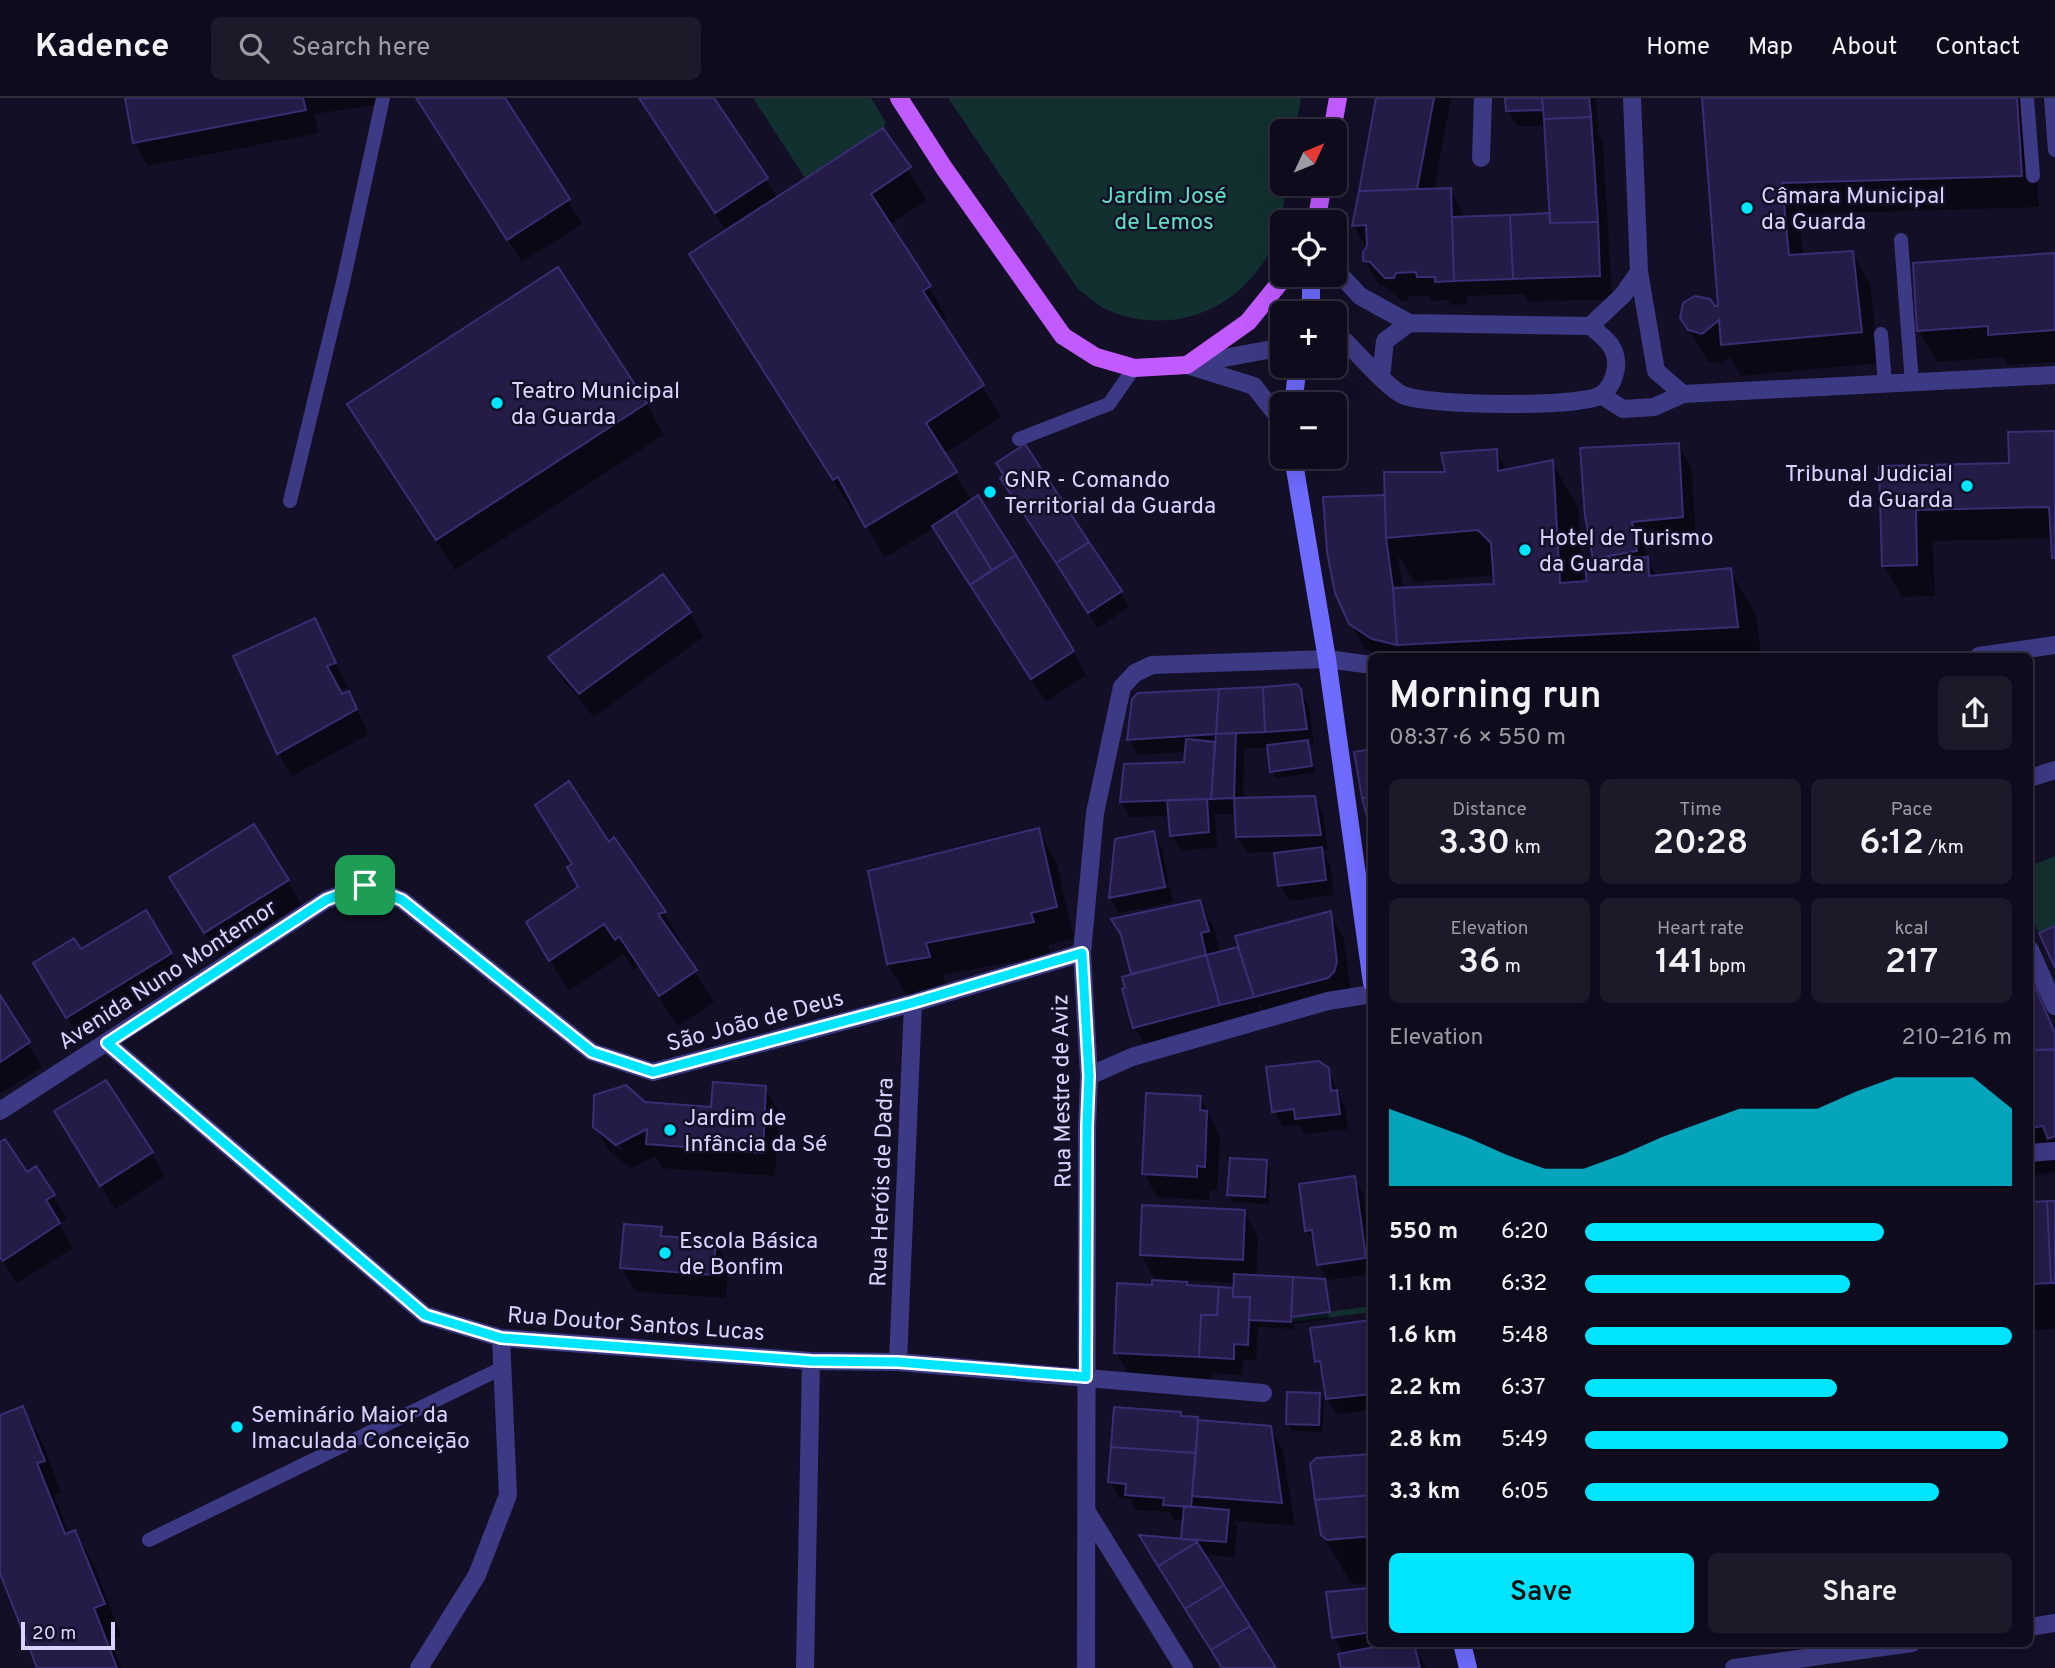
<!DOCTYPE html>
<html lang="en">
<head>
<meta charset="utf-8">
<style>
  :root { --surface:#0e0b1c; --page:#1c1929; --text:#f1f3f6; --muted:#9b9ba3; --line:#2e2b3b; --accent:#00e5ff }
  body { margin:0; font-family:Overpass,sans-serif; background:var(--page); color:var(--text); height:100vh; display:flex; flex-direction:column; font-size:26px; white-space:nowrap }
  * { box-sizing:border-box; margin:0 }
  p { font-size:23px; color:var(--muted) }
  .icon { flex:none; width:38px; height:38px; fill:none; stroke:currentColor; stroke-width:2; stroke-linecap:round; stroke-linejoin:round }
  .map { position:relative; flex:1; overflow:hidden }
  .panel { position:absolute; left:1368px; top:555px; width:665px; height:994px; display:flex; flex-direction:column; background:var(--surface); border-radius:10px; box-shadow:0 7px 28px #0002,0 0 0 2px var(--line) }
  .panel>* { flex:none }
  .needle { width:46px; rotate:46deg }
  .controls { position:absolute; left:1270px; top:21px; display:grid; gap:14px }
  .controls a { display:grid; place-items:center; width:77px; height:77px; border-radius:10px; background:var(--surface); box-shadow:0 7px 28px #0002,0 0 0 2px var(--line); font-size:35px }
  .scale { position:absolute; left:21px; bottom:18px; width:94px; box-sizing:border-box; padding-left:7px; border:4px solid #d9d4ff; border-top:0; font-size:19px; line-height:24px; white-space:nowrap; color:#d9d4ff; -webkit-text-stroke:5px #130f26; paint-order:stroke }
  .pin { position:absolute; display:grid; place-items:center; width:60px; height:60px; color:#fff; margin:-30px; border-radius:14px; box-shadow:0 4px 10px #0006 }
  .round { display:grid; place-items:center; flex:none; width:74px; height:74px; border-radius:10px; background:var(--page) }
  .overview { display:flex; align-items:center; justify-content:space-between; height:119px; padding:0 21px }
  h1 { font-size:38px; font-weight:600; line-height:52px }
  .metrics { display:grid; grid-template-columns:repeat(3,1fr); gap:10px; height:119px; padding:7px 21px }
  .metrics div { display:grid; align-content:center; border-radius:10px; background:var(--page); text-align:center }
  .metrics b { font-size:35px; font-weight:600 }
  .metrics small { font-size:19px; font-weight:400 }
  .metrics p { font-size:19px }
  .chart { height:196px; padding:14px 21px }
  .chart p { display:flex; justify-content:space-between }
  .chart svg { width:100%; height:126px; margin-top:7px; fill:var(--accent); opacity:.7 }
  .cta { display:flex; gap:14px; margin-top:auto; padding:14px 21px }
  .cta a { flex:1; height:80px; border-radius:10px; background:var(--accent); color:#111; font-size:28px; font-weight:600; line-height:80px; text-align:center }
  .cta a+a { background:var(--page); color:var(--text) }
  ul { padding:0 21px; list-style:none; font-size:23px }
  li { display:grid; grid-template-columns:112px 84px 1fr; align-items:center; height:52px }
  li i { height:18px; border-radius:9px; background:var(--accent) }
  header { display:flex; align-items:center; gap:42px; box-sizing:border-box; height:98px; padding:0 35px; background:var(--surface); border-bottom:2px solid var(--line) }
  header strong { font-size:33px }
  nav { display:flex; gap:38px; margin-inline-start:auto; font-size:24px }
  .search { width:490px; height:63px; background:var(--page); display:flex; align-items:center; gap:18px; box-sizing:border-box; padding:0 24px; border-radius:10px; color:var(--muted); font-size:26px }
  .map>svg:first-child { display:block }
</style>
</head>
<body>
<header>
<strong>Kadence</strong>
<div class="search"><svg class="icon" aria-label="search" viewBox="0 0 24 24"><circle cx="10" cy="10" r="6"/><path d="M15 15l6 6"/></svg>Search here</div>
<nav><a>Home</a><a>Map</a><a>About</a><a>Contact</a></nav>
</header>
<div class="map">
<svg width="2055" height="1570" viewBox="0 0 2055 1570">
  <rect width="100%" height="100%" fill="#130f26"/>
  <path fill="#12302f" d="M753 0H871L886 25 883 30 805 80Z
    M948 0H1301L1295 33H1283V86H1287C1283 107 1282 130 1272 149 1242 210 1177 238 1112 214 1099 209 1088 199 1077 190Z
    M2055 758V828L2039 835 2030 814V768Z
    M1372 1208V1214L1291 1224V1219Z"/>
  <path fill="#0007" fill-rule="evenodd" d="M127 0H386L384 6 314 16 319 35 148 68 135 45Z
    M419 0H503L582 126 522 164Z
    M639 0H712L778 101 883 32 927 102 889 127 929 189 947 220 941 224 1001 319 944 356 972 404 935 429 885 460 857 410 852 412 710 188 727 134Z
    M1377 0H1451L1434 92H1450L1463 115 1464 120 1552 117 1546 28H1517L1508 13 1507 0H1596L1599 37 1603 45 1612 201 1528 204 1523 196 1467 198V206L1451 207 1448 202 1432 203 1429 198H1409L1407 203H1401L1385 188 1379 187 1365 163 1367 151 1354 128Z
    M1704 0H2026L2032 10 2039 109 1799 116 1803 158 1852 154 1870 186 1879 265 1741 278 1730 259 1720 266 1708 263 1682 219 1720 209Z
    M2055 157V264L2008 267 2004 259 1937 264 1919 233Z
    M646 305 664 337 455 472 349 307Z
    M2055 335V461L2053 440 1933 443 1935 498 1902 499 1884 467 1881 370 2011 366Z
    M1678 347 1692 371 1696 443 1644 447 1647 461 1657 479 1730 472 1756 517 1761 558H1378L1365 550 1350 525 1386 399 1447 376 1496 353 1507 373 1552 364 1578 409 1583 485H1589L1596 462 1587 418ZM1398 457 1414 484 1495 477V488L1403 492Z
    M1016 404 1120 494 1129 509 1098 530Z
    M662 478 690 515 703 539 594 619 564 583 550 560Z
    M972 488 1073 553 1086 577 1046 604Z
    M314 522 348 589 339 592 342 598 348 595 369 636 292 678 278 655Z
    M1300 592 1309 608 1314 647H1309L1315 675 1276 680 1272 673 1269 649 1244 651 1243 702 1314 699 1323 715 1328 752H1322L1330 767 1334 797 1289 803 1280 787 1275 754 1247 755 1237 739V716H1215L1217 749 1181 753 1172 737 1170 718 1130 719 1121 703 1186 666 1187 654 1138 657 1129 641Z
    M1038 732 1056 763 1074 840 1048 847 1051 856 943 877 947 891 906 897 888 866 870 774Z
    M1153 735 1162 751 1169 786 1119 796V800L1170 790 1173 804 1119 815 1110 799Z
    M614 742 664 815 682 846 678 847 714 904 678 928 638 868 634 872 624 856 569 893 546 856 580 789 609 746Z
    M287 782 301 806 219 858 185 803Z
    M1200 804 1213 828 1221 855 1237 851 1241 858 1330 815 1343 839 1350 889 1347 898 1269 922 1261 907 1259 908 1261 914 1148 953 1134 929 1133 878 1123 838Z
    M145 814 184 880 81 942 49 889 80 853Z
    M2030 878 2055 931V1074L2030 1078Z
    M0 900 42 969 0 996Z
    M1327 971 1345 1009 1348 1031 1305 1036 1300 1027 1283 1029 1274 1013Z
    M765 990 779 1014 775 1078 662 1070 655 1058 631 1070 609 1053 595 1028 644 1005 713 1010ZM606 1037 624 1051 622 1054 606 1042Z
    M1200 1000 1220 1038 1217 1092H1210L1209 1102 1157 1099 1144 1075Z
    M70 1038 151 1055 165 1078 115 1111Z
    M0 1046 26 1076 53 1098 67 1121 59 1126 73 1150 17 1185 0 1159Z
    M1266 1063 1270 1071 1269 1106 1233 1104 1229 1096Z
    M1354 1080 1363 1096 1372 1176 1328 1182 1319 1166 1316 1148 1307 1132Z
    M2055 1104V1231L2030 1232V1106Z
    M1244 1114 1258 1138 1256 1179 1324 1182 1327 1187H1324L1329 1221 1294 1226V1231L1258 1229 1256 1262 1243 1261 1242 1277 1212 1275V1283L1130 1278 1116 1254 1157 1184 1141 1157ZM1184 1182 1235 1185V1192L1188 1189Z
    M661 1130 667 1140 715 1144 728 1167 726 1200 636 1194 622 1170Z
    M1372 1226V1312L1336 1316 1327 1301 1324 1277 1316 1264 1312 1231Z
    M1319 1297 1324 1304 1322 1334 1292 1333 1287 1326Z
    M23 1310 41 1341 61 1395 54 1397 69 1436 75 1434 93 1465 121 1538 111 1542 121 1570H39L0 1470V1319Z
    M1180 1316 1183 1319 1197 1321 1199 1324 1270 1329 1283 1353 1295 1428 1234 1423 1237 1429 1234 1459 1203 1457 1274 1570H1223L1183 1443 1184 1422H1174L1170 1414 1136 1412 1130 1401 1119 1400 1110 1384Z
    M1372 1357V1545H1413L1426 1570H1343L1344 1557 1334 1539 1371 1491 1370 1485 1354 1486 1349 1482 1322 1436Z"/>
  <path fill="#241b47" stroke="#3b2d73" stroke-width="2" d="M125 0H303L306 12 133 45Z
    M416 0H505L570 101 507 142Z
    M639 0H714L768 80 715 115Z
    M1376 0H1434L1417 91 1359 93Z
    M1505 0H1542L1543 12 1506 13Z
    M1542 0H1589L1591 19 1544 21Z
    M1702 0H2017L2022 78 1782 85 1789 157 1853 153 1862 234 1721 247 1719 222 1702 236 1688 232 1680 220 1683 205 1695 198 1710 201 1715 208H1718Z
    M1591 19 1598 124 1550 125 1544 21Z
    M883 30 911 69 871 96 931 188 923 193 984 287 926 325 957 374 865 429 838 379 833 382 689 156Z
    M1451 90 1454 183 1435 184V179H1417L1416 174 1396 175 1394 180H1385L1370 164 1363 163V154L1367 148 1366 127 1352 128 1359 93Z
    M1550 115V125L1598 124 1600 178 1513 181 1510 117Z
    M1510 117 1513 181 1454 183 1452 119Z
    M2055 155V232L1988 237V228L1917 233 1913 165Z
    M558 169 647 305 436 442 347 306Z
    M2055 333V460H2052L2049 409 1916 412 1917 467 1882 468 1879 368 2009 365 2008 334Z
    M1679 345 1683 419 1632 424 1637 453 1593 461 1585 418 1580 350Z
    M1025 346 1089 444 1056 465 1000 380 1004 377 996 365Z
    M1497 351 1498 373 1553 362 1560 485 1587 483 1584 461 1648 459 1649 478 1731 470 1738 529 1397 547 1393 490 1494 486 1491 445 1478 432 1386 440 1384 374H1445L1441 355Z
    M978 397 1016 457 992 472 955 413Z
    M1385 397 1386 440 1393 490 1397 547 1372 541 1349 526 1335 495 1327 454 1323 399Z
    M955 413 992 472 970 487 932 428Z
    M1089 444 1122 493 1088 515 1056 465Z
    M1016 457 1074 553 1031 581 970 487Z
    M663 476 691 514 579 596 548 559Z
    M315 520 336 565 327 568 342 596 349 593 357 611 277 656 233 558Z
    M1297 586 1301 591 1307 631 1265 634 1263 589Z
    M1263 589 1265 634 1216 636 1219 591Z
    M1219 591 1216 636 1127 642 1132 601 1138 595Z
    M1236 635 1234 700 1211 701 1216 636Z
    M1186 641 1215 644 1211 701 1120 704 1124 666 1184 664Z
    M1308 642 1312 668 1270 674 1267 647Z
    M1372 651V699L1362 700 1354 654Z
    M569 683 609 744 614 739 666 814 658 816 697 872 659 898 619 838 615 842 604 826 549 863 526 824 578 789 567 769 572 766 535 707Z
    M1315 698 1321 737 1236 739 1234 700Z
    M1372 699V739L1362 700Z
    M1207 701 1209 734 1170 738 1167 702Z
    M254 726 289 782 204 835 169 779Z
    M1039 730 1057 809 1031 815 1034 824 926 845 930 859 887 866 868 773Z
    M1154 733 1165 789 1109 800 1115 741Z
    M1322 749 1326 782 1278 788 1274 755Z
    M1200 802 1209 833 1201 835 1206 857 1131 876 1121 837 1111 821Z
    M146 812 172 855 66 920 33 865 74 840 81 851Z
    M1331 813 1337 864 1334 874 1328 880 1254 899 1235 838Z
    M2055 828V870L2039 835Z
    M1238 849 1254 899 1220 907 1206 857Z
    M1206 857 1220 907 1133 930 1122 891 1125 890 1122 879Z
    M2030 877 2055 935V951L2030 952Z
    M0 897 30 944 0 964Z
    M2030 952H2055V1038L2048 1041 2043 1028 2030 1030Z
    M1319 963 1329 970 1331 993 1337 992 1340 1016 1295 1021 1294 1011 1272 1014 1266 969Z
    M106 982 153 1054 100 1088 54 1013Z
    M713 984 766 988 763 1055 646 1046 647 1031 616 1047 593 1029 594 997 626 987 645 1004 711 1009Z
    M1146 995 1201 998 1200 1012 1207 1013 1205 1069 1197 1068V1079L1142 1076Z
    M5 1041 27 1074 36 1068 55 1097 46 1102 60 1125 3 1163 0 1159V1044Z
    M1230 1060 1267 1062 1265 1099 1227 1097Z
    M1355 1078 1366 1160 1317 1167 1312 1132 1305 1133 1299 1086Z
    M2047 1103 2051 1185 2030 1186V1104Z
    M2047 1103H2055V1185H2051Z
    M1142 1107 1245 1112 1243 1162 1140 1157Z
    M624 1126 662 1129 661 1138 716 1142 713 1177 620 1170Z
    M1234 1176 1293 1179 1291 1224 1249 1222 1250 1199H1233Z
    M1293 1179 1325 1181 1330 1214 1291 1219Z
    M1152 1182 1187 1184V1187L1219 1189 1217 1217H1201L1199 1259 1114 1255 1117 1185 1152 1187Z
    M1219 1189 1233 1190V1199H1250L1248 1247 1234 1246V1261L1199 1259 1201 1217H1217Z
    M1372 1222V1296L1326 1301 1320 1263 1315 1264 1310 1230Z
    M1287 1294 1320 1295 1319 1327 1286 1326Z
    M23 1308 45 1363 37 1365 65 1436 75 1432 105 1506 94 1510 117 1570H37L0 1475V1317Z
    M1114 1309 1181 1314V1318L1198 1319 1196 1355 1111 1349Z
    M1198 1322 1271 1328 1282 1405 1192 1398Z
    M1111 1349 1196 1355 1191 1409 1163 1407 1164 1400 1125 1397 1126 1386 1108 1384Z
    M1372 1356V1397L1315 1402 1310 1366 1316 1360Z
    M1372 1397V1438L1327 1442 1321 1437 1315 1402Z
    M1184 1408 1229 1412 1226 1444 1181 1441Z
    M1139 1437 1196 1442 1197 1444 1158 1468Z
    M1197 1444 1224 1487 1185 1511 1158 1468Z
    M1369 1476H1372V1534L1332 1540 1326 1494 1369 1490Z
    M1224 1487 1250 1528 1211 1552 1185 1511Z
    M1250 1528 1276 1570H1222L1211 1552Z
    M1395 1545H1414L1420 1570H1341L1338 1556Z"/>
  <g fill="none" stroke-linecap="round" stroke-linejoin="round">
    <path stroke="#3d3a85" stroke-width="14" d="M2027 0 2033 78
      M2051 0 2055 52
      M1901 142 1912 285
      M1881 236 1885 286
      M1019 341 1109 306 1134 270
      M290 403 344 180 383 0
      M149 1442 502 1270"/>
    <path stroke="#3d3a85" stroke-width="18" d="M1632 0 1639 174 1656 273 1683 296
      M1481 60 1483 0
      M1335 171 1360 198 1409 225
      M1590 228 1623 197 1639 174
      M1335 243 1344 242C1356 254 1390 292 1403 297 1427 308 1580 310 1601 297 1610 291 1614 281 1616 270 1618 249 1605 240 1590 228L1409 225 1385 243 1381 279
      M1191 266 1283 249
      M1187 267 1254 288 1283 325
      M1601 297 1623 311 1654 309 1683 296 2055 277
      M1979 558 2055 547
      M2030 680 2055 672
      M2030 852 2055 908
      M107 945 425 1217 501 1240 811 1263 898 1264 1263 1295
      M1089 978 1132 959 1328 903 1372 896
      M0 1013 326 802 365 787 402 802 592 954 653 974 913 905 1082 855
      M2030 1055 2055 1053
      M898 1264 913 905
      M1087 1414 1184 1570
      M2030 1529 2055 1525
      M419 1570 477 1477 508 1397 501 1240
      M805 1570 811 1263
      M1086 1570 1087 1029 1089 978 1082 855 1095 715 1122 589 1135 575 1152 567 1327 561 1372 567
      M1734 1570 1912 1545"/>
    <path stroke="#6f6bff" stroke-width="18" d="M1311 215V177
      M1293 306 1297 275 1300 268
      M1293 359 1327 561 1372 885
      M1462 1545 1468 1570"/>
    <path stroke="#c25bff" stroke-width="18" d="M899 0 944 70 1063 238 1096 259 1134 270 1187 267 1248 224 1286 177
      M1332 33 1338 0
      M1316 124 1323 86"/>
  </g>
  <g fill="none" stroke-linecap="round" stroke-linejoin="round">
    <g stroke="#fff" stroke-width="14">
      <path id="route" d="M365 787 402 802 592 954 653 974 912 905 1082 855 1089 978 1087 1028 1086 1279 898 1264 811 1263 501 1240 425 1217 107 945 326 802Z"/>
    </g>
    <use href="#route" stroke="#00e5ff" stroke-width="9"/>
  </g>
  <g fill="#00e5ff" stroke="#130f26" stroke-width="2.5">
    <circle cx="1747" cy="110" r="7"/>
    <circle cx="497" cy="305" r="7"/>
    <circle cx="1967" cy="388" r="7"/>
    <circle cx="990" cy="394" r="7"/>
    <circle cx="1525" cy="452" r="7"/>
    <circle cx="670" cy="1032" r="7"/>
    <circle cx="665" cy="1155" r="7"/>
    <circle cx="237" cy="1329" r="7"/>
  </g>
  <g text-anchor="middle" stroke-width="5" stroke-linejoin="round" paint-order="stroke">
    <g font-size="23" fill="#5fe0c0" stroke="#130f26">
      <text x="1164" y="105">Jardim José<tspan x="1164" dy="26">de Lemos</tspan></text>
    </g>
    <g font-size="23" fill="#d9d4ff" stroke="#130f26" text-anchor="start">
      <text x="1761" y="105">Câmara Municipal<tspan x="1761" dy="26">da Guarda</tspan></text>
      <text x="511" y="300">Teatro Municipal<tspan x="511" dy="26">da Guarda</tspan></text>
      <text x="1953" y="383" text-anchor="end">Tribunal Judicial<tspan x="1953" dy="26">da Guarda</tspan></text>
      <text x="1004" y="389">GNR - Comando<tspan x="1004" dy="26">Territorial da Guarda</tspan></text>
      <text x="1539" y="447">Hotel de Turismo<tspan x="1539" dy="26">da Guarda</tspan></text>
      <text x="684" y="1027">Jardim de<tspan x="684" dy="26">Infância da Sé</tspan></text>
      <text x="679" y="1150">Escola Básica<tspan x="679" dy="26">de Bonfim</tspan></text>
      <text x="251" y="1324">Seminário Maior da<tspan x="251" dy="26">Imaculada Conceição</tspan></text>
    </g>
    <g font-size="23" fill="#d9d4ff" stroke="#130f26">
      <text transform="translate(167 876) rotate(-33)" y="8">Avenida Nuno Montemor</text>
      <text transform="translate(755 922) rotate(-15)" y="8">São João de Deus</text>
      <text transform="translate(1061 993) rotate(-91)" y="8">Rua Mestre de Aviz</text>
      <text transform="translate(881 1084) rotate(-88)" y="8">Rua Heróis de Dadra</text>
      <text transform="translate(636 1225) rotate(4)" y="8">Rua Doutor Santos Lucas</text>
    </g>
  </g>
</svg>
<div class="controls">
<a><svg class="needle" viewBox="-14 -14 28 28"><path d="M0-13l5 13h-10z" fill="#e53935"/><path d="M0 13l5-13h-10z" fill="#9b9ba3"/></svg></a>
<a><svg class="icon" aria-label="locate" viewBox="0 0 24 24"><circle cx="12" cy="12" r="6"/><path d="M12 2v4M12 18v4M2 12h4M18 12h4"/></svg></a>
<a>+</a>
<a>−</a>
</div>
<div class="scale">20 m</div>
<div class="pin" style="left:365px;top:787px;background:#1e9e55"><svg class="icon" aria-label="arrive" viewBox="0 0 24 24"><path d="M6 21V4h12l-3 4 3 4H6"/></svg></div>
<section class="panel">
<div class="overview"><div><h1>Morning run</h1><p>08:37 · 6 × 550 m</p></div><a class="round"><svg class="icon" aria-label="share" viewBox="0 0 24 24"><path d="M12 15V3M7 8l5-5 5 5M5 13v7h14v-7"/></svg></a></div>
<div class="metrics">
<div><p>Distance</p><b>3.30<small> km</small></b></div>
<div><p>Time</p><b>20:28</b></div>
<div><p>Pace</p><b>6:12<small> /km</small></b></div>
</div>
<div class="metrics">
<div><p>Elevation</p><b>36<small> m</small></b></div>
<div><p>Heart rate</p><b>141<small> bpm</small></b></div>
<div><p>kcal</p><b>217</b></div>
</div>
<div class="chart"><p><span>Elevation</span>210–216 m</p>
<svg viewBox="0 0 160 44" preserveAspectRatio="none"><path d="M0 44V17L10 22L20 27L30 33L40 38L50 38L60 33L70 27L80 22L90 17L100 17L110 17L120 11L130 6L140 6L150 6L160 17V44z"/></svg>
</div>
<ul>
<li><b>550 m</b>6:20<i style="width:70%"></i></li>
<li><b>1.1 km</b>6:32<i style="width:62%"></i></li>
<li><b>1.6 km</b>5:48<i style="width:100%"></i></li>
<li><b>2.2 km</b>6:37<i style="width:59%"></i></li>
<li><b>2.8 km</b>5:49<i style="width:99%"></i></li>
<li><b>3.3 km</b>6:05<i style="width:83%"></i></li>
</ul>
<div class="cta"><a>Save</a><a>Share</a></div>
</section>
</div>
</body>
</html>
